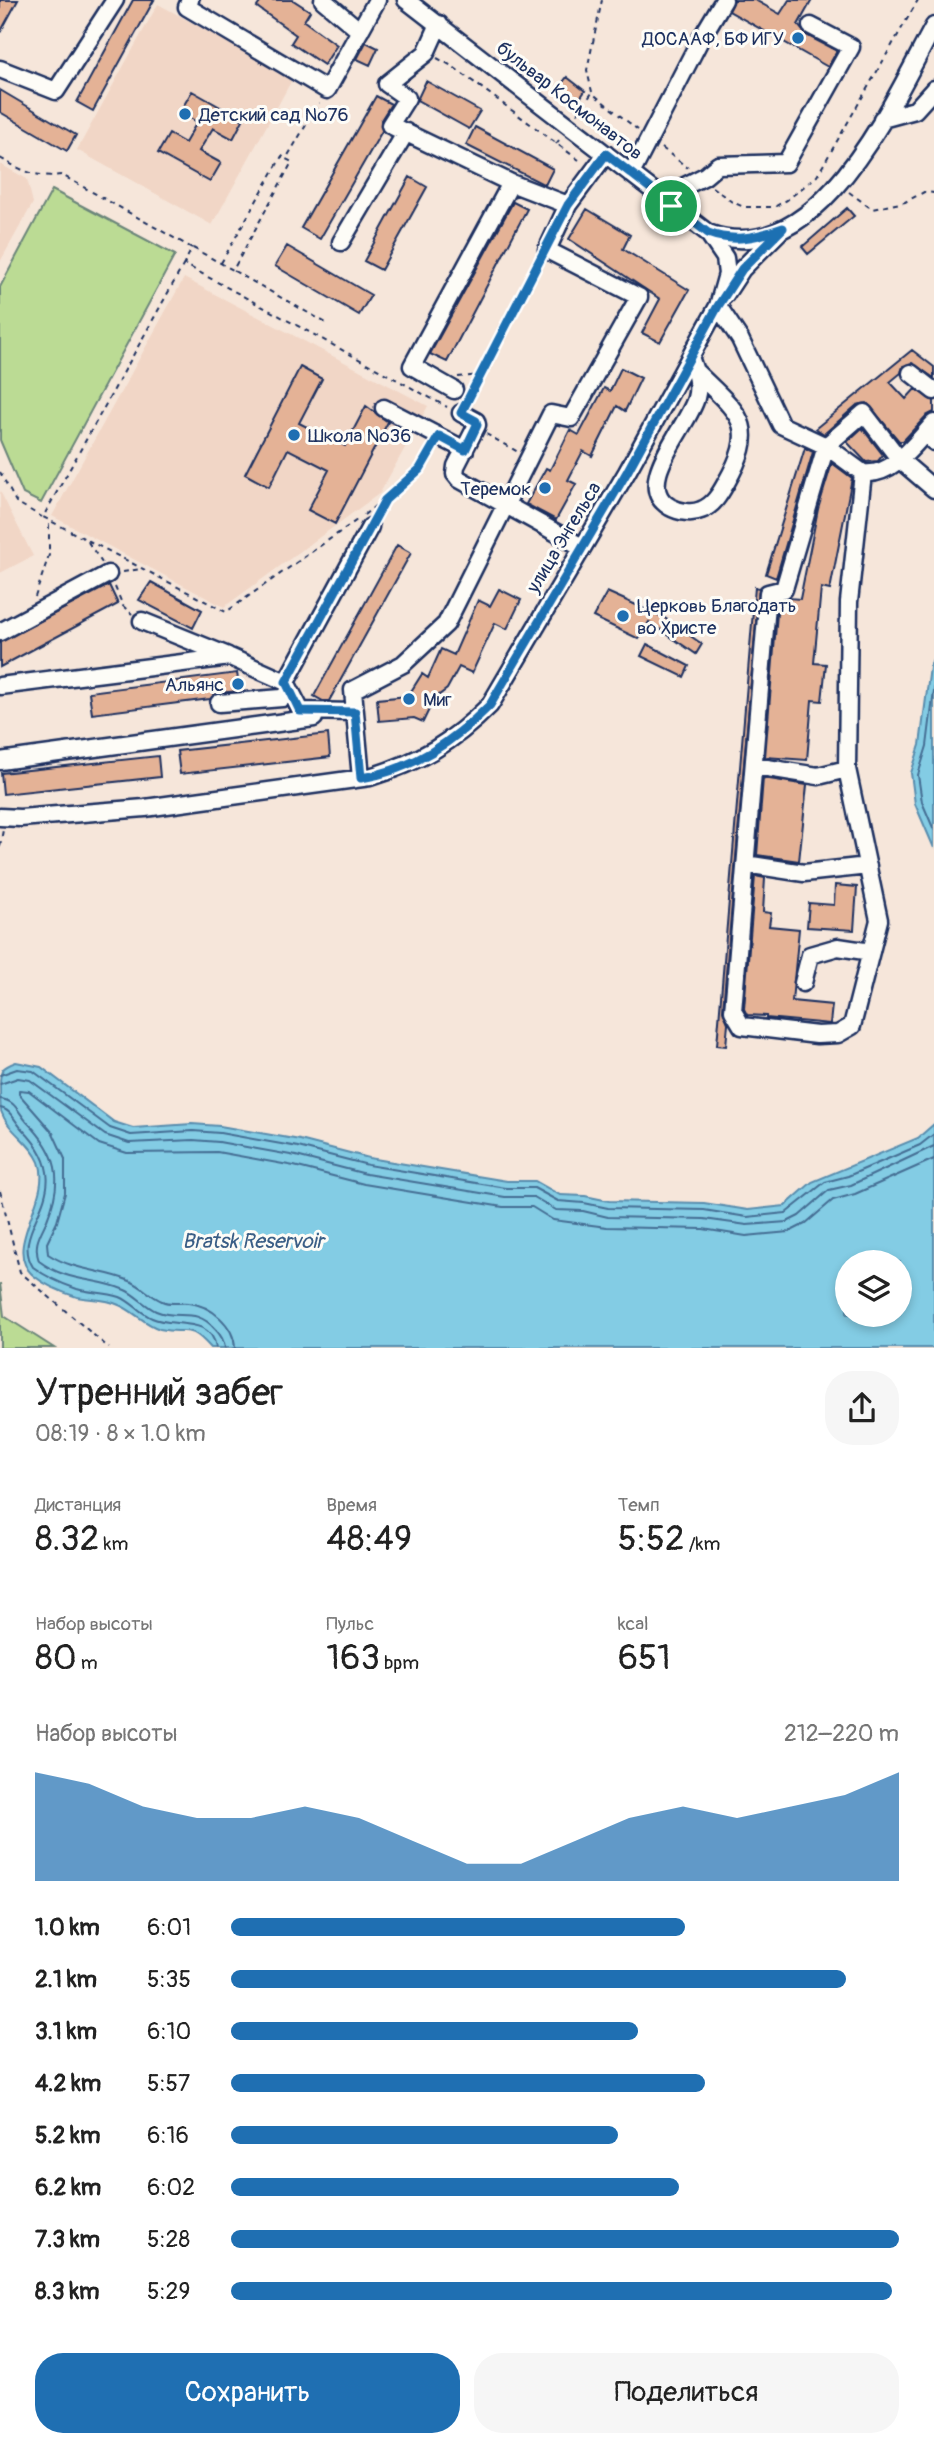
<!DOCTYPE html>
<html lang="ru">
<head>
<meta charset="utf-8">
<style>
  :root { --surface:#fff; --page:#f6f6f6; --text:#222; --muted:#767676; --accent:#1f6fb2 }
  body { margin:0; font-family:Pangolin,sans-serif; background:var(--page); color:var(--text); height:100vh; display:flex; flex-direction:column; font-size:26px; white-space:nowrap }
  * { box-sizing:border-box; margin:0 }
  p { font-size:23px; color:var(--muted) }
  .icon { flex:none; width:38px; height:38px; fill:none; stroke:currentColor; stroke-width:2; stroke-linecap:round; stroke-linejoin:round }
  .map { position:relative; height:1348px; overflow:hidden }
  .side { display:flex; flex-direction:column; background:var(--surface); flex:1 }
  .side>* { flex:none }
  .tools { position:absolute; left:835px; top:1250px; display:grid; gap:14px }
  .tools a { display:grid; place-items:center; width:77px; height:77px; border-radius:50%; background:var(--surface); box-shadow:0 4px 10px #0003; font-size:35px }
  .pin { position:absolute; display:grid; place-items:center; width:60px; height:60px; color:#fff; margin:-30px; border:4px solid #fff; border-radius:50%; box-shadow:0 2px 7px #0007 }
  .round { display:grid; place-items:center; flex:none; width:74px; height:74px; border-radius:28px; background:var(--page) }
  .head { display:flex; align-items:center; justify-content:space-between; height:119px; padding:0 35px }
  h1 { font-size:38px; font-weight:600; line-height:52px }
  .metrics { display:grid; grid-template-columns:repeat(3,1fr); gap:10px; height:119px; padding:7px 35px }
  .metrics div { display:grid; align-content:center }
  .metrics b { font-size:35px; font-weight:600 }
  .metrics small { font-size:19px; font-weight:400 }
  .metrics p { font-size:19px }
  .chart { height:196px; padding:14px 35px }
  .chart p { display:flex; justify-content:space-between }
  .chart svg { width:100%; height:126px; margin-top:7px; fill:var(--accent); opacity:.7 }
  .cta { display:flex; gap:14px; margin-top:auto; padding:14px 35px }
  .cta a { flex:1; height:80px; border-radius:28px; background:var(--accent); color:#fff; font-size:28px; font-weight:600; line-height:80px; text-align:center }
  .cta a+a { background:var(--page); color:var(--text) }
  ul { padding:0 35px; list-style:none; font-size:23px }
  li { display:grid; grid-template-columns:112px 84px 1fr; align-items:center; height:52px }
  li i { height:18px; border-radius:9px; background:var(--accent) }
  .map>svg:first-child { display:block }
</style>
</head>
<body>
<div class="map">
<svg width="934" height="1348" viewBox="0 0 934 1348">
  <rect width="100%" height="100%" fill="#f6e6da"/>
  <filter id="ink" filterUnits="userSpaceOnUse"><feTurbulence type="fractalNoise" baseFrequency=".0143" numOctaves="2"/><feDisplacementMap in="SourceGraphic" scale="14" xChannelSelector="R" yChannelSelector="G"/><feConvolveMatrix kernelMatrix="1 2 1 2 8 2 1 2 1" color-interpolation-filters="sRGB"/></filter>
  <g filter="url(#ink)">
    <path fill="#f1d6c6" d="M158 4 293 78 212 225 77 150Z
      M0 164 27 179 33 203 0 262Z
      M184 278 428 406 380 493 224 607 52 516Z
      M0 491 33 556 0 573Z"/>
    <path fill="#bbdb94" stroke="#6b8579" stroke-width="2" d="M52 190 175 255 41 503 23 494 0 440V287Z
      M0 1283 4 1316 54 1348H0Z"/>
    <path fill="#83cce4" stroke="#598dae" stroke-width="2" fill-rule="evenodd" d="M934 656V848L915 804 911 773 920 745 930 667Z
      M16 1062 41 1067 114 1122 133 1128 192 1124 220 1126 300 1140 369 1158 507 1181H535L560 1195 585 1196 609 1201 704 1203 748 1210 785 1206 812 1182 918 1138 934 1124V1348H211C187 1321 188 1336 160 1329 144 1324 134 1311 119 1305 105 1298 91 1300 77 1297 64 1293 45 1285 34 1276 0 1248 53 1199 39 1162 31 1142 8 1132 1 1111 0 1103 0 1093 0 1084 0 1070 2 1067 16 1062ZM847 1262H900V1314H847Z"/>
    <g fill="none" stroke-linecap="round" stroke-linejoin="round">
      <path stroke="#456e94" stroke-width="2" d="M934 690 927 746 918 775 922 802 934 830
        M0 1075 17 1069 33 1071 110 1128 131 1135 193 1131 220 1133 298 1147 368 1165 506 1188H534L558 1201 584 1203 608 1208 704 1210 747 1217 786 1213 825 1182 848 1176 920 1145 934 1134
        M0 1084 18 1078 30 1080 105 1135 129 1143 193 1140 219 1142 296 1156 366 1174 505 1197H534L556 1210 583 1211 608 1217 704 1219 747 1225 787 1222 799 1216 829 1190 851 1185 934 1146
        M0 1099C15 1100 18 1112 27 1122 58 1153 64 1179 47 1220 40 1235 33 1244 39 1261 68 1283 95 1277 125 1290 136 1295 145 1306 156 1311 179 1321 195 1306 215 1329 221 1335 224 1340 225 1348
        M0 1108C11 1109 15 1122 23 1130 85 1193 7 1225 33 1267 45 1276 62 1284 77 1289 91 1293 105 1292 120 1297 132 1302 140 1313 152 1318 172 1328 212 1315 216 1348
        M235 1348C234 1325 211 1305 188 1303 179 1302 170 1305 162 1301 150 1296 142 1286 130 1281 102 1269 76 1272 48 1254L47 1243 57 1222 65 1193V1159L53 1133 19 1094V1090L29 1091 99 1144 127 1153 217 1152 294 1166 364 1184 503 1207H532L553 1220 607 1227 703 1229 746 1236 789 1232 805 1224 833 1200 855 1194 934 1159"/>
    </g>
    <path fill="#e4b296" stroke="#1b2f5e" stroke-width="2" d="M0 0H18L0 33Z
      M133 0H154L93 111 77 102Z
      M262 0H293L310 11 304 21 337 45 324 65 291 43 296 35 257 7Z
      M734 0H755L780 14 789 0H812L798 25 806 35 837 51 828 67 729 11Z
      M366 42 378 48 370 65 357 59Z
      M567 77 585 91 578 101 560 86Z
      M426 81 480 111 469 129 417 100Z
      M0 90 76 135 67 151 0 112Z
      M192 91 243 120 233 139 213 128 199 151 221 163 210 182 158 153 169 134 185 143 197 122 180 112Z
      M376 96 391 104 381 120 382 131 320 239 301 228Z
      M475 127 553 169 545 185 466 145Z
      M410 177 427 187 381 270 364 261Z
      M513 202 527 209 447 362 430 354Z
      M847 208 854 216 808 254 802 247Z
      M587 209 630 235 623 249 689 290 660 342 642 333 660 299 569 239Z
      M287 246 371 295 359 315 275 266Z
      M912 350 934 367V378L912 363 903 366 901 373 890 382 906 399 915 389 934 401V412L926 416 903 441H899L867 403 857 405 824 434 818 430 816 428Z
      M300 367 322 379 299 423 345 446 366 406 388 422 335 524 308 510 329 470 288 449 269 487 245 474Z
      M621 368 641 378 625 411 617 406 592 456 583 451 568 480 576 484 556 520 526 504 546 468 550 470 570 430 579 435 604 388 610 391Z
      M862 428 883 455 878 461 866 462 847 442Z
      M805 448 813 452 776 578 766 574Z
      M832 463 852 478 830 590 821 588 814 663 826 664 822 701 812 700 807 760 765 757 778 601 788 598 800 599 818 509Z
      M397 545 411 553 329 701H323L314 696Z
      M151 582 202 610 193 628 139 600Z
      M109 585 118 604 0 667V642Z
      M755 587 759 588 723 1010 728 1023 726 1046 717 1045Z
      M499 589 521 600 507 629 495 623 472 673 459 667 447 689 434 699 423 722 414 718 379 721 377 699 408 696 422 674 428 678 441 649 454 655 478 600 490 606Z
      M607 592 663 617 702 644 696 654 649 622 639 639 593 617Z
      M647 644 689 666 684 677 641 656Z
      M237 673 240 691 218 693 210 699 92 714 89 692Z
      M328 734 330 757 180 774 177 751Z
      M158 756 160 777 3 794 1 773Z
      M763 778 807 785 799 861 757 855Z
      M755 876 765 878 763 912 771 913 769 926 799 929 792 1001 832 1005 830 1024 766 1018V1016L747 1015 744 1009Z
      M835 885 857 887 854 930 807 927 809 903 834 905Z"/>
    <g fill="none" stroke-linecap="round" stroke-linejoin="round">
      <g stroke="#1b2f5e" stroke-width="21">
        <path id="minor" d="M190 0 187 7 327 90 377 0
          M323 0 360 31
          M439 24 426 53 387 84 407 98 390 125 511 183
          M0 69 56 91 115 0
          M882 119 915 110 934 89
          M631 174 700 40 724 0
          M671 206 685 186 705 176 718 165 786 163 851 47 811 26
          M708 233C819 274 893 100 934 26
          M341 242 406 132
          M725 295 742 269 779 232
          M718 306 740 339 781 425 826 446 863 473 849 602 847 769 879 920 852 1026 838 1034 817 1035 742 1026 733 1011 768 593 784 589 826 446 864 413 900 460 934 489
          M690 357C695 371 700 383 696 398 689 426 631 484 670 507 679 512 692 514 701 510 713 506 720 494 726 483 760 424 739 414 696 372
          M911 373 934 391
          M454 390 412 366 511 183 568 205
          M384 408 465 450
          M461 413 476 421 477 425 456 466 455 474 459 479 582 547
          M933 441 934 442
          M863 473C893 477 916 442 934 423
          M142 621 228 656
          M0 632 108 574
          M286 682 370 527
          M0 686 230 657 286 682 301 711 355 712
          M219 703 282 698 291 693
          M0 761 314 718
          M754 766 818 776 847 769
          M361 778 353 690 403 664 446 624 551 414 571 418 639 297 547 250 568 205 606 154
          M0 817 20 818 145 808 370 777C421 761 452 743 490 705L627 472 718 306 727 274 725 258 708 233 406 0
          M745 864 804 873 868 866
          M803 983 810 955 838 947 871 952"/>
      </g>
      <path stroke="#1b2f5e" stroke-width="2" stroke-dasharray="5 5" stroke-linecap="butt" d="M437 58 452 66 583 163
        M592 92 587 70 602 0
        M577 114 592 93 638 130
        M556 144 562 136
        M662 148 688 168
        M0 158C22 171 36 178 62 175L192 248 184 264 447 407
        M712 187 732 202 744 207H774L787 200 817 176 918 0
        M849 192 872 209 905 202 924 192 934 193
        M193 248 233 270 292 162 286 159 319 103
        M221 263 282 156 285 158
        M184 264 43 517 226 612 357 520
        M234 271 328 324
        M458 377 482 375 541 261
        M468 400 482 375
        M486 434 518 452
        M0 472 16 502 42 517
        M377 514 384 501
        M364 515 420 469 432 449
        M88 542 102 563
        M123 572 141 569
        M115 587 123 606 132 614
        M35 597 49 555V521
        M0 846 3 830
        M0 1191 20 1272 109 1348"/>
      <use href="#minor" stroke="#fdfcf7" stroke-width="16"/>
    </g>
  </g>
  <g fill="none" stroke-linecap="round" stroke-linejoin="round" filter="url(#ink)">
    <g stroke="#fff" stroke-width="14">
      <path id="route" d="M606 154 708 233C734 243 757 237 783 228L742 269 718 306 627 472 490 705C454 741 413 770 361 778L355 712 300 711 286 682 385 500 420 469 439 436 465 450 477 425 476 421 461 413 568 205Z"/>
    </g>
    <use href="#route" stroke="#1f6fb2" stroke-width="9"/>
  </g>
  <g fill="#1f6fb2" stroke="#fdfcf7" stroke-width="2.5">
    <circle cx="798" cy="38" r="7"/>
    <circle cx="185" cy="114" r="7"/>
    <circle cx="294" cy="435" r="7"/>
    <circle cx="545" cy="488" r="7"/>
    <circle cx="623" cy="616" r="7"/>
    <circle cx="238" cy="684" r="7"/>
    <circle cx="409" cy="699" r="7"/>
  </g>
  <g text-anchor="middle" stroke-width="6" stroke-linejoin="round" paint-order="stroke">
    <g font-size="19" fill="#1b2f5e" stroke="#fdfcf7" text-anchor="start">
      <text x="784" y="45" text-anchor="end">ДОСААФ, БФ ИГУ</text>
      <text x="199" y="121">Детский сад №76</text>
      <text x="308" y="442">Школа №36</text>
      <text x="531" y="495" text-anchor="end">Теремок</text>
      <text x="637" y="612">Церковь Благодать<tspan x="637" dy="22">во Христе</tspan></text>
      <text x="224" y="691" text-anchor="end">Альянс</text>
      <text x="423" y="706">Миг</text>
    </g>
    <g font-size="19" fill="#1b2f5e" stroke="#fdfcf7">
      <text transform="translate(570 100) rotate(38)" y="7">бульвар Космонавтов</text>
      <text transform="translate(563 537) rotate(-59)" y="7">улица Энгельса</text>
    </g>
    <g font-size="21" font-style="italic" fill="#3a5e86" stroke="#fdfcf7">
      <text x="253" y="1248">Bratsk Reservoir</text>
    </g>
  </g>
</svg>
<div class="tools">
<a><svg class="icon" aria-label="layers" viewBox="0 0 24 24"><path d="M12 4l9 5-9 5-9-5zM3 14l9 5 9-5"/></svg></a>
</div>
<div class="pin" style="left:671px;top:206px;background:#1e9e55"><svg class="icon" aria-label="arrive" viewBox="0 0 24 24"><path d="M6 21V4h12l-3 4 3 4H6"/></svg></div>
</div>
<section class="side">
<div class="head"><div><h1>Утренний забег</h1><p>08:19 · 8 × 1.0 km</p></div><a class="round"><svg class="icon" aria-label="share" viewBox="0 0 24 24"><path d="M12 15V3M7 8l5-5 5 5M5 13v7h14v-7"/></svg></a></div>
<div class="metrics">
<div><p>Дистанция</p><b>8.32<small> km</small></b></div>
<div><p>Время</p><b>48:49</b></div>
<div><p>Темп</p><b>5:52<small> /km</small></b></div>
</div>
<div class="metrics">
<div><p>Набор высоты</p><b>80<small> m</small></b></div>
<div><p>Пульс</p><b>163<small> bpm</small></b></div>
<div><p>kcal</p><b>651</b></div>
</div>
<div class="chart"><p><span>Набор высоты</span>212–220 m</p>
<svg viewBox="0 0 160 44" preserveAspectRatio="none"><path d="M0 44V6L10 10L20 18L30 22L40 22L50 18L60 22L70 30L80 38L90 38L100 30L110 22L120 18L130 22L140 18L150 14L160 6V44z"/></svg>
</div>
<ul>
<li><b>1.0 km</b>6:01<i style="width:68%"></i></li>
<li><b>2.1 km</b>5:35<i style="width:92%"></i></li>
<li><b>3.1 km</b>6:10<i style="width:61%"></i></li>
<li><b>4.2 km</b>5:57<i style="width:71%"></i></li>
<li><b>5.2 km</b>6:16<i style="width:58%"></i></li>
<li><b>6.2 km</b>6:02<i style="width:67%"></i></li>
<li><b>7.3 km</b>5:28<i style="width:100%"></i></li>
<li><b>8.3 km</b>5:29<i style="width:99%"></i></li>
</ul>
<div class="cta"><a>Сохранить</a><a>Поделиться</a></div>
</section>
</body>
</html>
